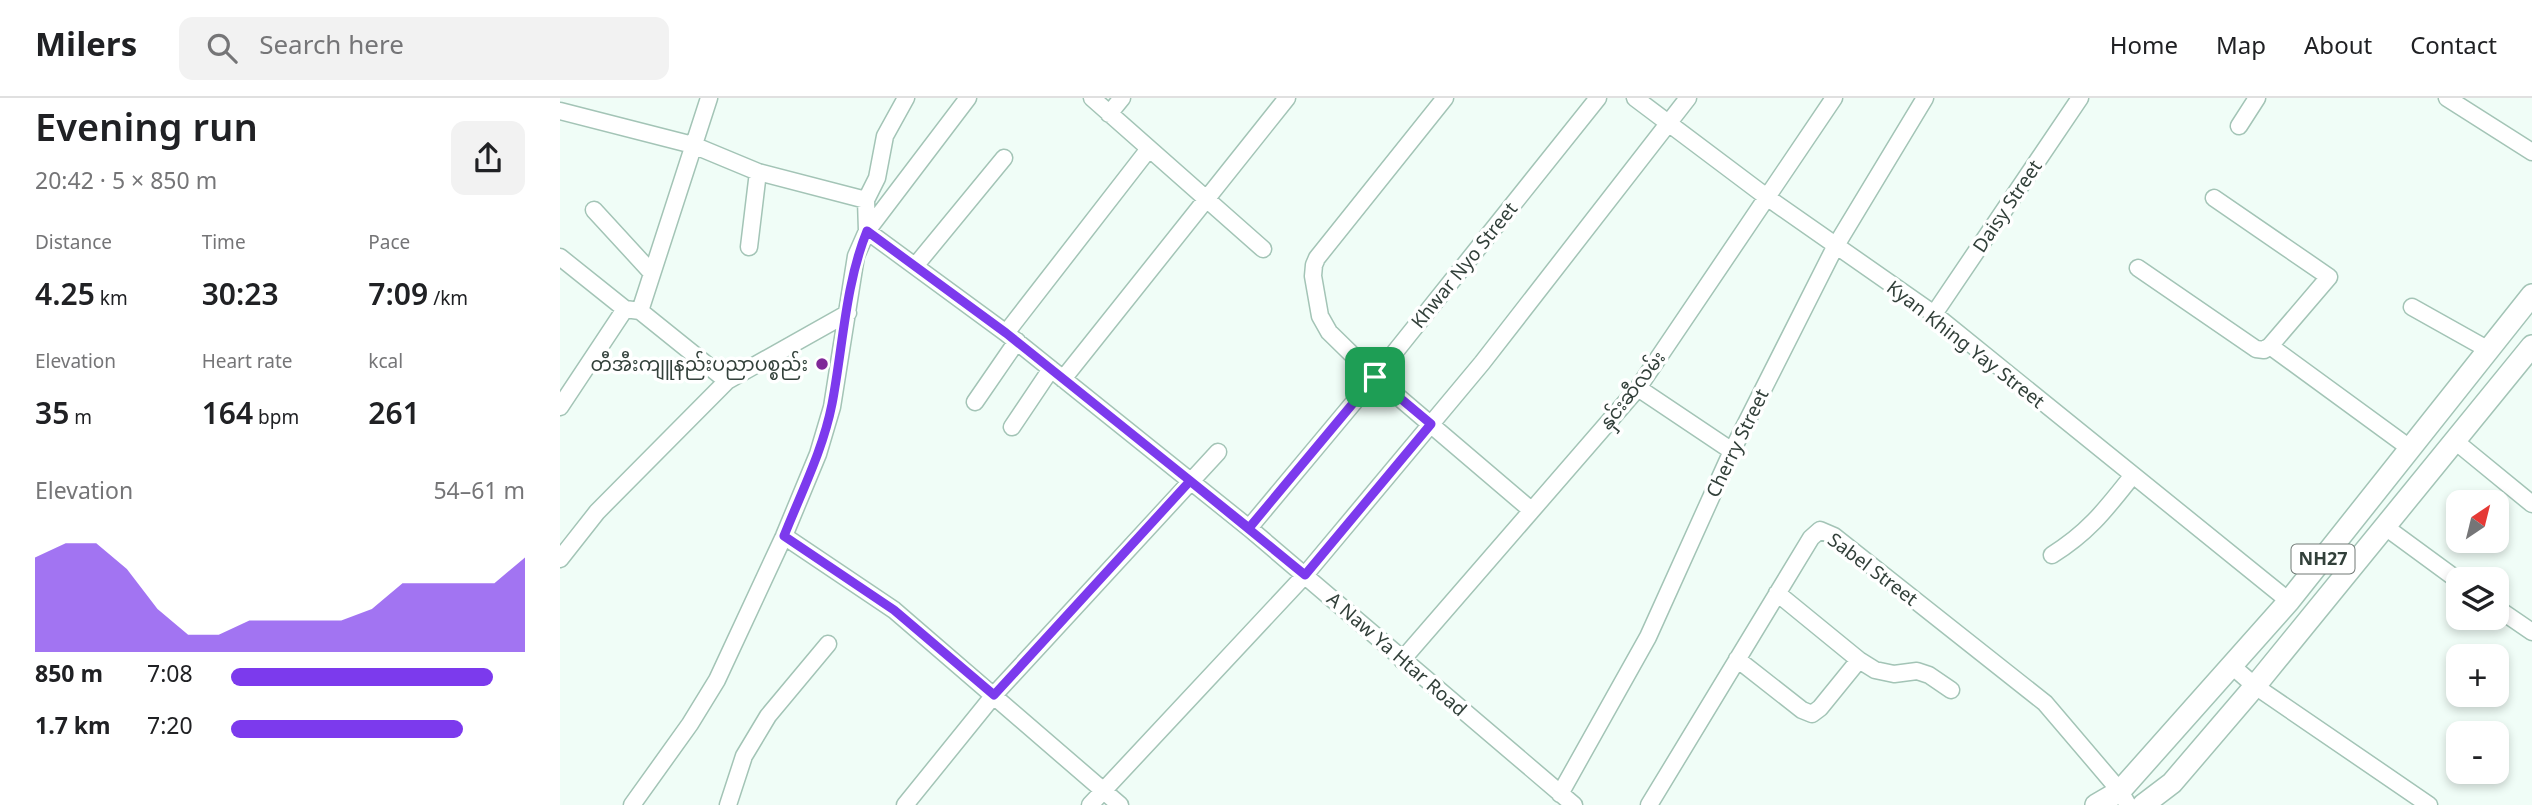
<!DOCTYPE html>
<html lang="en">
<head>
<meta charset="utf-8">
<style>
  :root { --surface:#fff; --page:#f2f2f2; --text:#202124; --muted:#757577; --line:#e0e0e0; --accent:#7c3aed }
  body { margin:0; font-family:Georgia,"Noto Sans Myanmar",serif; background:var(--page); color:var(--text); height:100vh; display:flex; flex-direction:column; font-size:26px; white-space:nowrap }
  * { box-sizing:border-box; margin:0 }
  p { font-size:23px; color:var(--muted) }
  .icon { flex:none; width:38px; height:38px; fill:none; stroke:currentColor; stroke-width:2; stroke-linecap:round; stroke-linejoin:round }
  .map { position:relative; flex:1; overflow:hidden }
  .drawer { display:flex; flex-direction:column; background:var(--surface); width:560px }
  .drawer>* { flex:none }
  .needle { width:46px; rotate:35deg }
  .buttons { position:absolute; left:1886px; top:392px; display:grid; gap:14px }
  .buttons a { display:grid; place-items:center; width:63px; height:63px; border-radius:14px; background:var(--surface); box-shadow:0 4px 10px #0003; font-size:35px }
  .pin { position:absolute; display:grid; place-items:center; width:60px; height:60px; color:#fff; margin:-30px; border-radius:14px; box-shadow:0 4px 10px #0006 }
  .round { display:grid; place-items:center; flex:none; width:74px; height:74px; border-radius:14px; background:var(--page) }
  .summary { display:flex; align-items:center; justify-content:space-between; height:119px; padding:0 35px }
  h1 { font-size:38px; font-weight:600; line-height:52px }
  .stats { display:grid; grid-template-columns:repeat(3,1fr); gap:10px; height:119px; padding:7px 35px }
  .stats div { display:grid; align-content:center }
  .stats b { font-size:30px; font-weight:600 }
  .stats small { font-size:19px; font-weight:400 }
  .stats p { font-size:19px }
  .chart { height:196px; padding:14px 35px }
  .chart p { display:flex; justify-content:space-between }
  .chart svg { width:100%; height:126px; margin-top:7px; fill:var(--accent); opacity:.7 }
  ul { padding:0 35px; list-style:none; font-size:23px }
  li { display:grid; grid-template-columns:112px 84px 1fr; align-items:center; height:52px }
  li i { height:18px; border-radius:9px; background:var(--accent) }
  header { display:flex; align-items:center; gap:42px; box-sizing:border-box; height:98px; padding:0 35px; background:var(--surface); border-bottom:2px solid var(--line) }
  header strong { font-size:33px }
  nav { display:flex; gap:38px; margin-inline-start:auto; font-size:24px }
  .search { width:490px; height:63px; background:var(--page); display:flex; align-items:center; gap:18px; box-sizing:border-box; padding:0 24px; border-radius:14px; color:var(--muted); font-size:26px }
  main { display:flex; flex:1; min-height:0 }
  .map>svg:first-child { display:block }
</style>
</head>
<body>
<header>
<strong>Milers</strong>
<div class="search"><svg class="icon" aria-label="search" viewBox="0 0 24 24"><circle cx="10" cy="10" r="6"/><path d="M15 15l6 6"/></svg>Search here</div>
<nav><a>Home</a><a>Map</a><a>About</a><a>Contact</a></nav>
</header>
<main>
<section class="drawer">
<div class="summary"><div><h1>Evening run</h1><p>20:42 · 5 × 850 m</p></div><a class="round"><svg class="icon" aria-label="share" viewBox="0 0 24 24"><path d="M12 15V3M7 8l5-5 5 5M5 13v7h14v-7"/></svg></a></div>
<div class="stats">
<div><p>Distance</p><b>4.25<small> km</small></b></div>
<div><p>Time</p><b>30:23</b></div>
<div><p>Pace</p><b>7:09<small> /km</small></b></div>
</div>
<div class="stats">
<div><p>Elevation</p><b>35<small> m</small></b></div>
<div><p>Heart rate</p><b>164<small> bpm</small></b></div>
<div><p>kcal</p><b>261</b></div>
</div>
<div class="chart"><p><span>Elevation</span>54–61 m</p>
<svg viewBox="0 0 160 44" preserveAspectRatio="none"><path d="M0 44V11L10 6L20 6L30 15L40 29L50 38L60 38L70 33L80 33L90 33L100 33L110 29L120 20L130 20L140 20L150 20L160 11V44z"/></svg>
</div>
<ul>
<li><b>850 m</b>7:08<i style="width:89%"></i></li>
<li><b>1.7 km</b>7:20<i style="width:79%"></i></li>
</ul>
</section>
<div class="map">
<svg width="1972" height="707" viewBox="0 0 1972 707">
  <rect width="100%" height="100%" fill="#f0fdf7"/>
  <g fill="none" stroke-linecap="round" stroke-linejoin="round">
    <g stroke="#a3c4b6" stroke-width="19">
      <path id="minor" d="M346 0 325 38 317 80 306 102 307 133 446 235 689 430 1014 707
        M532 0 703 151
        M885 0 757 160 754 167 753 178 760 218 769 234 815 279 971 412
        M1075 0 1208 100 1374 216 1729 503
        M1887 0 1972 54
        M0 13 133 47 198 74 306 102
        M549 16 562 0
        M1679 28 1697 0
        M1654 100 1769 179 1710 248 1851 351
        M34 112 91 174
        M189 149 198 74
        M0 159 65 211 80 213 167 283
        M356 167 444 60
        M1578 170 1696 251 1704 252 1710 248
        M1852 209 1927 251
        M80 213 149 0
        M1374 216 1520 0
        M446 235 588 52
        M503 281 727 0
        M1078 290 1172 353
        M415 304 457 243
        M0 309 65 211
        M452 329 491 271
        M1895 343 1972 406
        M1824 428 1899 483
        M689 430 815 279 1038 0
        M224 438 334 512 560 707
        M1492 457C1529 434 1546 411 1573 377
        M0 461 37 414 167 283 288 215
        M1217 495 1299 562 1315 572 1334 576 1357 573 1369 577 1391 592
        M1937 510 1972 534
        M1177 561 1242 612 1252 616 1260 610 1299 562
        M842 562 1078 290 1274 0
        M1672 568 1695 588 1869 707
        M1000 696 1088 539 1172 353 1275 149 1365 0
        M72 707 130 626 157 582 224 438 258 356 272 309 296 158 307 133 408 0
        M168 707 184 658 208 618 268 546
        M345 707 434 597 658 354
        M530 707 745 477 922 265 1128 0
        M1089 707 1251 440 1260 432 1274 438 1485 605 1560 693 1568 707"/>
    </g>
    <g stroke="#a3c4b6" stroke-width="24">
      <path id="highway" d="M1536 707 1560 693 1729 503 1972 197
        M1583 707 1612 685 1695 588 1972 248"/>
    </g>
    <use href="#minor" stroke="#fff" stroke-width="16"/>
    <use href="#highway" stroke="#fff" stroke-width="21"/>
  </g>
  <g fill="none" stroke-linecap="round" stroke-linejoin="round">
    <g stroke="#fff" stroke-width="14">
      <path id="route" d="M815 279 689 430 446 235 307 133C285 187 283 249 272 306 263 352 241 395 224 438L334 512 434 597 630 383 745 477 871 326 815 279"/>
    </g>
    <use href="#route" stroke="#7c3aed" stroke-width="9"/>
  </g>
  <circle fill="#7f2998" stroke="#fff" stroke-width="2.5" cx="262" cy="266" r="7"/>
  <g text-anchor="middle" stroke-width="7" stroke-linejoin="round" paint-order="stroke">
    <rect fill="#fff" stroke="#707975" stroke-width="2" x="1731.5" y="446.5" width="63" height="29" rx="5"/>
    <g font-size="18" font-weight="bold" fill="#32403a">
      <text x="1763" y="467">NH27</text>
    </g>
    <g font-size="19" fill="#32403a" stroke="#fff">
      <text transform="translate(1447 108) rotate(-56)" y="7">Daisy Street</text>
      <text transform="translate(904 167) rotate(-51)" y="7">Khwar Nyo Street</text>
      <text transform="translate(1406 246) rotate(38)" y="7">Kyan Khing Yay Street</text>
      <text transform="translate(1072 292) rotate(-52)" y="7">နှင်းဆီလမ်း</text>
      <text transform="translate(1177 345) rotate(-64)" y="7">Cherry Street</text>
      <text transform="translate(1313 471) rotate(37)" y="7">Sabel Street</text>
      <text transform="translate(837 556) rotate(41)" y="7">A Naw Ya Htar Road</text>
    </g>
    <g font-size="19" fill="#32403a" stroke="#fff" text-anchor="end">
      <text x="248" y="273">တီအီးကျူနည်းပညာပစ္စည်း</text>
    </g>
  </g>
</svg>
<div class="buttons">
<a><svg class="needle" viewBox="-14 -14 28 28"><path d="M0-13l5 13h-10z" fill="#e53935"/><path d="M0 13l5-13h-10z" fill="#757577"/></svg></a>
<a><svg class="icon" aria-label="layers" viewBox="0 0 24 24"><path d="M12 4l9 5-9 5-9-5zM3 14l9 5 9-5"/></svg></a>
<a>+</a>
<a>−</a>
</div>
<div class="pin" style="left:815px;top:279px;background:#1e9e55"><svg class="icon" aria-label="arrive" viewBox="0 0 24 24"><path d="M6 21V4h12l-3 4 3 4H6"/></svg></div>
</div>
</main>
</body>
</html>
